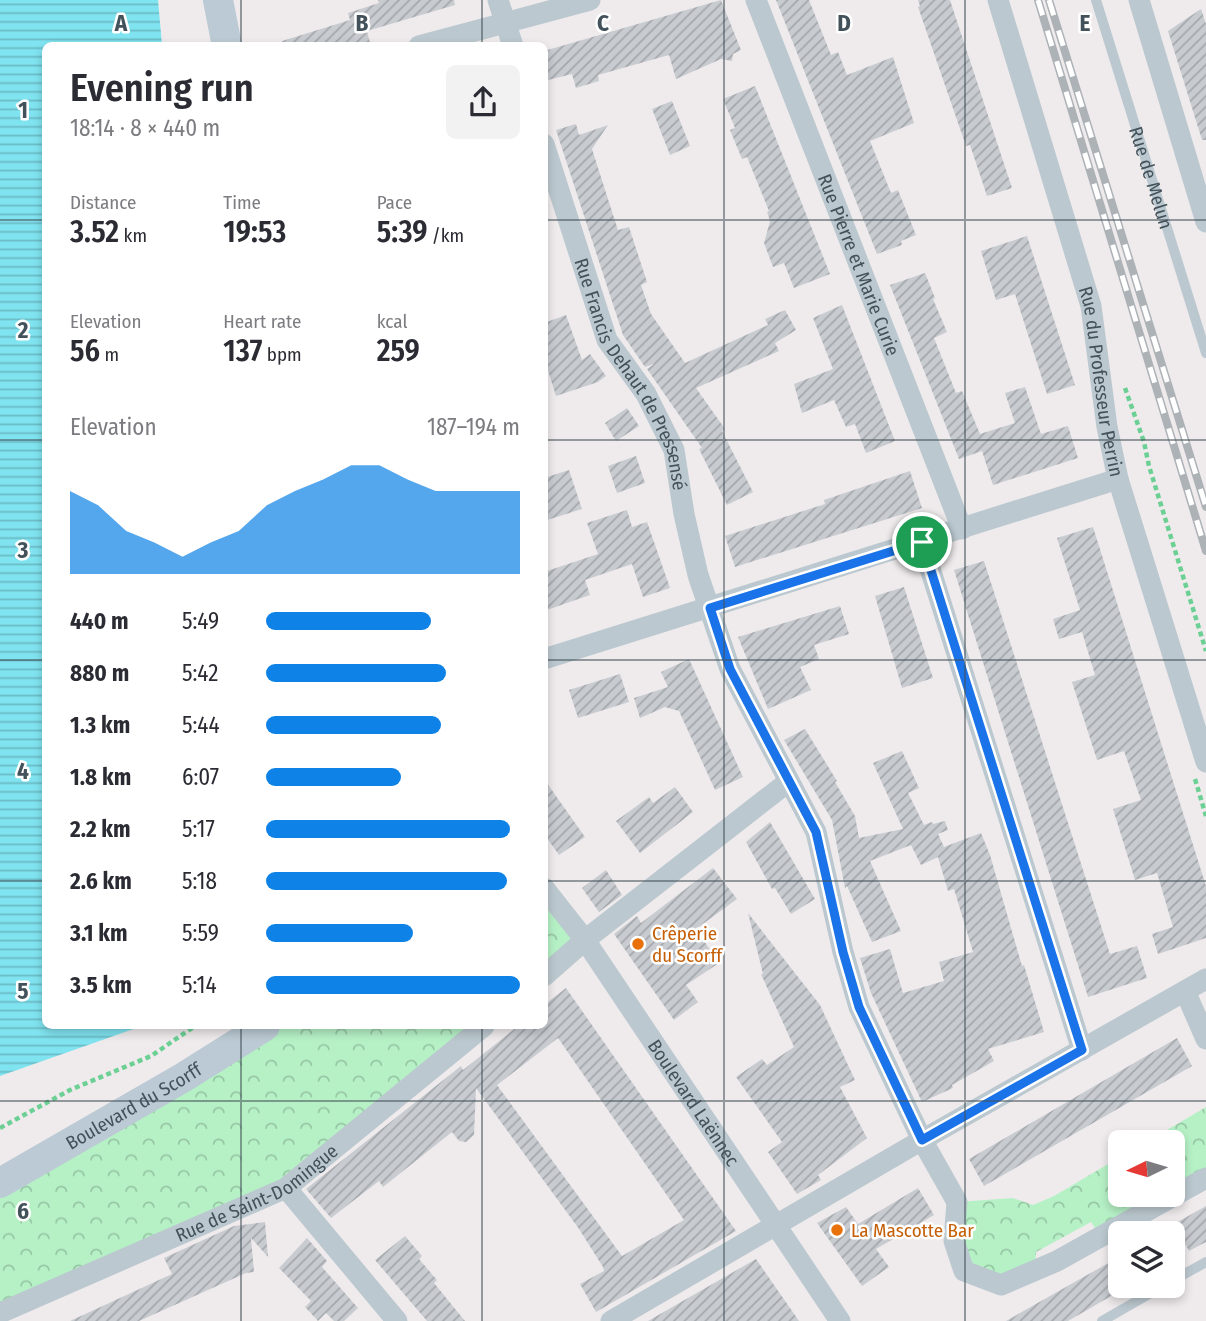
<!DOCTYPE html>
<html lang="en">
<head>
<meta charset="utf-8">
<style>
  :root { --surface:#fff; --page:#f2f2f3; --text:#2b2b33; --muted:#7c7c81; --accent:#0e82e6 }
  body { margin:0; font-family:"Fira Sans Condensed",sans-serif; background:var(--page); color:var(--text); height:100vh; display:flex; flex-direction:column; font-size:26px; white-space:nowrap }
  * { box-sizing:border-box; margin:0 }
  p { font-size:23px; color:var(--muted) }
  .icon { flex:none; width:38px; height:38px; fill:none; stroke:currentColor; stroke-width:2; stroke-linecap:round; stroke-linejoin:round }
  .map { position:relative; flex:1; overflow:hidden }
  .side { position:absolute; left:42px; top:42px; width:506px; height:987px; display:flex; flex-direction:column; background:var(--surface); border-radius:10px; box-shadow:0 4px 10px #0003 }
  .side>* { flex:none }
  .needle { width:46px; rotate:265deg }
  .fabs { position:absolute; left:1108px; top:1130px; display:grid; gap:14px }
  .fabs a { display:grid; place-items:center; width:77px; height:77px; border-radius:10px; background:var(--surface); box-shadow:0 4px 10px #0003; font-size:35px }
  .pin { position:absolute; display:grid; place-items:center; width:60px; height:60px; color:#fff; margin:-30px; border:4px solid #fff; border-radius:50%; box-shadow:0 2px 7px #0007 }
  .round { display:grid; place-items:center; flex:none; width:74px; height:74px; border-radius:10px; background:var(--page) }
  .summary { display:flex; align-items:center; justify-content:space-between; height:119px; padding:0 28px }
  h1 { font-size:38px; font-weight:600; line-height:52px }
  .metrics { display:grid; grid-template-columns:repeat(3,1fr); gap:10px; height:119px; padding:7px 28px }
  .metrics div { display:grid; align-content:center }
  .metrics b { font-size:30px; font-weight:600 }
  .metrics small { font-size:19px; font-weight:400 }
  .metrics p { font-size:19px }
  .chart { height:196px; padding:14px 28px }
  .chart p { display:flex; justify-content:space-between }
  .chart svg { width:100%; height:126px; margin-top:7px; fill:var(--accent); opacity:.7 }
  ul { padding:0 28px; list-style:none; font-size:23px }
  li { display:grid; grid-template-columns:112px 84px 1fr; align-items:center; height:52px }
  li i { height:18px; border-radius:9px; background:var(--accent) }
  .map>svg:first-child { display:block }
</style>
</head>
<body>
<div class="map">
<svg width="1206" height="1321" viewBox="0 0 1206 1321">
  <defs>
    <pattern id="forest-crowns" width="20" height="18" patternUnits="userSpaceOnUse" patternTransform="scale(1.75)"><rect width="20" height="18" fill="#b6f1c6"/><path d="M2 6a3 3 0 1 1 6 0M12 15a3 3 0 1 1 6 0" fill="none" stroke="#96c6a4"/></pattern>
    <pattern id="water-rules" width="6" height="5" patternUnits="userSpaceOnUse" patternTransform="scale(1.75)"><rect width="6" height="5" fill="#80e4f0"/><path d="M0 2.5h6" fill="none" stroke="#6abbc5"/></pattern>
    <pattern id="building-hatch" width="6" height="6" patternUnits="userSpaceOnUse" patternTransform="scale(1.75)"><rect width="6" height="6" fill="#c8ccd1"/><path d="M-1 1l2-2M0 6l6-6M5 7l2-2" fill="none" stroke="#a4a8ad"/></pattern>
  </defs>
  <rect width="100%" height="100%" fill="#efebec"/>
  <path fill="url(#forest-crowns)" d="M544 888 585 940 544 976Z
    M265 1026H484L286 1188 0 1313V1183Z
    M1206 1107V1178L1101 1237 1091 1222 1036 1252 1035 1271 1001 1285 964 1271 957 1202 1013 1198 1033 1205 1054 1196 1120 1157V1195H1172V1143H1145Z"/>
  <path fill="url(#water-rules)" d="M0 0H158L162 45 46 46V1026H142L0 1076Z"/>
  <path fill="url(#building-hatch)" fill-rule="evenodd" d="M378 0H454L455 5 367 31 371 46H282V41L350 20 348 13 379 3Z
    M721 0 741 50 733 54 732 61 721 59 676 79 669 55 598 75 599 81 576 88 572 74 544 81V51Z
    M776 0H809L831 55 838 52 847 75 893 57 914 123 870 141 891 193 898 190 916 235 901 241 902 245 877 254Z
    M918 0H950L1012 188 987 196 970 145 966 146 918 7 920 6Z
    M1201 9 1206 24V140H1202L1168 31Z
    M755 86 830 274 794 288 784 263 773 267 764 243 770 221 767 212 769 211 747 157 742 159 730 130 735 128 723 99Z
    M672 101 690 146 670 155 652 109Z
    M576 124 579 135 608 125 592 149 608 199 618 230 629 227 647 282 641 285 651 314 685 363 768 325 765 319 785 310 796 330 775 343 779 351 696 388 725 429 722 431 753 492 727 505 699 449 702 448 647 369 654 364 645 367 623 335 556 130Z
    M1027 236 1075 385 1047 394 1015 294 996 300 981 251Z
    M925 273 935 298 933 299 947 332 934 338 956 393 962 391 980 434 1015 423 1005 393 1025 387 1041 434 1068 426 1078 458 993 485 982 451 959 459 890 285Z
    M842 305 895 441 866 453 855 424 846 427 834 400 802 413 794 384 833 369 813 318Z
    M566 315 582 360 590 354 606 376 598 382 556 396 544 358V323Z
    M627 408 639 426 616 441 605 423Z
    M636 456 645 483 617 493 608 466Z
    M569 470 582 509 544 521V478Z
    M910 471 922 508 735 567 725 536 825 504 824 500Z
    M627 510 632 527 647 522 670 588 643 597 632 564 585 580 590 595 544 611V572L598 554 587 523Z
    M1093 527 1206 886V938L1158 954 1152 934 1173 927 1157 873 1135 880 1113 809 1141 800 1124 751 1097 760 1072 682 1095 675 1082 632 1059 639 1053 619 1080 610 1057 538Z
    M984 561 1110 954 1137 946 1147 978 1088 997 954 570Z
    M904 587 933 678 902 688 875 596Z
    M840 606 849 634 814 645 819 659 800 667 811 690 768 709 738 637Z
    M689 659 743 777 715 790 679 711 665 707 640 718 634 698 668 687 661 672Z
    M620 674 629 702 578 718 569 690Z
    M805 729 837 781 835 782 855 816 859 838 903 829 873 763 902 751 919 788 908 793 924 825 932 822 933 824 945 821 948 830 938 834 944 847 981 833 990 855 1022 966 1024 965 1044 1032 988 1049 994 1061 952 1085 953 1088 922 1102 871 993 860 958 890 949 903 993 944 981 939 962 973 952 954 889 948 891 938 857 921 865 911 845 870 861 901 931 872 942 847 886 845 888 832 820 784 740Z
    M544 779 585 837 559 855 544 834Z
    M675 787 693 812 640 853 616 821 649 797 653 803Z
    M770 822 815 899 791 914 775 888 772 889 746 842Z
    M713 868 737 899 696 929 719 963 686 985 698 1002 674 1020 614 934 637 916 641 923Z
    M606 870 622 895 599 912 582 888Z
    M748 913 820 1005 855 1080 840 1087 867 1138 818 1175 821 1180 797 1194 768 1152 782 1142 736 1077 762 1059 767 1065 794 1047 761 974H763Z
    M566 988 736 1231 596 1312 580 1284 604 1271 603 1267 579 1229 476 1088 474 1135 466 1142 459 1141 452 1132 383 1187 379 1181 331 1218 306 1189 461 1066 463 1070 518 1026H544V1005ZM558 1038 684 1220 622 1256 497 1085Z
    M1177 1038 1192 1066 984 1186 969 1159Z
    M918 1188 934 1215 876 1249 889 1267 862 1286 817 1223 846 1207 858 1224Z
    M1206 1206V1242L1189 1251 1174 1224Z
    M265 1222 268 1257 251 1238 254 1272 246 1273 139 1321H70L172 1274 164 1258 234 1226Z
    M405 1236 422 1256 419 1259 437 1280 434 1283 465 1321H427L375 1260Z
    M307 1238 327 1261 322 1267 358 1308 344 1321H334L326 1313 318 1321 305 1307 311 1301 279 1268Z
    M756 1259 799 1321H648Z
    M1110 1262 1120 1279V1286L1125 1288 1068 1321H1006Z"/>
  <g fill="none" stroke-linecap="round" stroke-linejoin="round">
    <path stroke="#6cd095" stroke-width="4.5" stroke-dasharray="5 3.5" stroke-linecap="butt" d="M1125 388 1144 442 1149 466 1206 651
      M1195 779 1206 816
      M0 1128 70 1090 151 1056 195 1026"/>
    <g stroke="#bbc8cf" stroke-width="10">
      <path id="s1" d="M1096 0 1206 353"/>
      <path d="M1172 1281 1206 1262"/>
      <path d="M1102 1321 1163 1286"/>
    </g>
    <g stroke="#bbc8cf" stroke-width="21">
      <path d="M498 0 513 46"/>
      <path id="s2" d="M756 0 962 529"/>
      <path id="s3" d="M998 0 1091 306 1107 427 1118 479 1206 762"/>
      <path d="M1139 0 1206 222"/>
      <path d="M419 46 590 0"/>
      <path id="s4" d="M544 144 607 340 646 394 674 450 684 514 698 575 730 669 816 832 843 952 859 1007 922 1140 957 1202 954 1241 964 1271 1001 1285 1057 1261 1206 1178"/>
      <path d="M922 543 1082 1050"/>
      <path d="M544 659 1118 479"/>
      <path id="s5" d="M544 888 585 940 840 1321"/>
      <path d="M544 976 585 940 788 782"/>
      <path d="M1185 991 1206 1039"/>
      <path d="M286 1188 397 1321"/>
      <path id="s6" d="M0 1313 286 1188 484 1026"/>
      <path d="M611 1321 922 1140 1206 979"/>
    </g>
    <g stroke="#bbcad4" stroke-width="30">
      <path d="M218 0 227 46"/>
      <path id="s7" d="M0 1183 184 1077 265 1026"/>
    </g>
    <g stroke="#adb2b7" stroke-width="8">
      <path id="rail" d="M1038 0 1206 551
        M1049 0 1206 507"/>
    </g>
    <use href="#rail" stroke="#fff" stroke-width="5" stroke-dasharray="16" stroke-linecap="butt"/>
  </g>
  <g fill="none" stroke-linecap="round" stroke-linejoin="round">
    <g stroke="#fff" stroke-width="14">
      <path id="route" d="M922 542 1082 1050 922 1140 859 1007 843 952 816 832 730 669 710 608Z"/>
    </g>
    <use href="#route" stroke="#1a73e8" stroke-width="9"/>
  </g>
  <path fill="none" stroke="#43525a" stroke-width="2" stroke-opacity="0.55" d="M241 0V46M482 0V46M724 0V1321M965 0V1321M0 220H46M544 220H1206M0 440H46M544 440H1206M0 660H46M544 660H1206M0 881H46M544 881H1206M241 1026V1321M482 1026V1321M0 1101H1206"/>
  <g fill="#e8710a" stroke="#fff" stroke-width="2.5">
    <circle cx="638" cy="944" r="7"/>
    <circle cx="837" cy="1230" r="7"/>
  </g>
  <g text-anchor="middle" stroke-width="5" stroke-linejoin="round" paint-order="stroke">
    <g font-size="19" fill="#43525a" stroke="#fff">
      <text dy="7" stroke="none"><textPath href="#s1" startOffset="186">Rue de Melun</textPath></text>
      <text dy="7" stroke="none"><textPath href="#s2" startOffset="284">Rue Pierre et Marie Curie</textPath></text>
      <text dy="7" stroke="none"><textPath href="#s4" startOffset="248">Rue Francis Dehaut de Pressensé</textPath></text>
      <text dy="7" stroke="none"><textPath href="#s3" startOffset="396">Rue du Professeur Perrin</textPath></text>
      <text dy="7" stroke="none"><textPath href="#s5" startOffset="262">Boulevard Laënnec</textPath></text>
      <text dy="7" stroke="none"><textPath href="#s7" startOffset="154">Boulevard du Scorff</textPath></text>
      <text dy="7" stroke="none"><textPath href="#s6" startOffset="284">Rue de Saint-Domingue</textPath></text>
    </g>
    <g font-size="19" fill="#c56008" stroke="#fff" text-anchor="start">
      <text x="652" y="940">Crêperie<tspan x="652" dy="22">du Scorff</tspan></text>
      <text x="851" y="1237">La Mascotte Bar</text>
    </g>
  </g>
  <g font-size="23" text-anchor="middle" font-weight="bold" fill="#43525a" stroke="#fff" stroke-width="5" stroke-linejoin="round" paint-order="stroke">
    <text x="121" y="31">A</text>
    <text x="362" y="31">B</text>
    <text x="603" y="31">C</text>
    <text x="844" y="31">D</text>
    <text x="1085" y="31">E</text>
    <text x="23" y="118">1</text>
    <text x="23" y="338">2</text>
    <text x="23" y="558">3</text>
    <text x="23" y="779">4</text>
    <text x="23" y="999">5</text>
    <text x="23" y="1219">6</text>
  </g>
</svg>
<div class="fabs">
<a><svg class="needle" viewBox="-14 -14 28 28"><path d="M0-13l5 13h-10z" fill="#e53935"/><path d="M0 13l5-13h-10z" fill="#7c7c81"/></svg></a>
<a><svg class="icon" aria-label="layers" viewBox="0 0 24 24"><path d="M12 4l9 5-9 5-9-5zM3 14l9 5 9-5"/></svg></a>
</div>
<div class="pin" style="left:922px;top:542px;background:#1e9e55"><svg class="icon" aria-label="arrive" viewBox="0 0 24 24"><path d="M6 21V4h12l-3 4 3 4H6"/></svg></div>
<section class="side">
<div class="summary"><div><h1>Evening run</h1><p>18:14 · 8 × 440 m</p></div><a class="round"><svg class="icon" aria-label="share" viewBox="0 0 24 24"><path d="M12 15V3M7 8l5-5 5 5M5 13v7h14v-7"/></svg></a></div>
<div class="metrics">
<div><p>Distance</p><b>3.52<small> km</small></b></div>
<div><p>Time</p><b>19:53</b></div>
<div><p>Pace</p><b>5:39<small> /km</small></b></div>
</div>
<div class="metrics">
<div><p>Elevation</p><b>56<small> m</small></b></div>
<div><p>Heart rate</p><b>137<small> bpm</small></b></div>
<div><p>kcal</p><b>259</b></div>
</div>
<div class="chart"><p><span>Elevation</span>187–194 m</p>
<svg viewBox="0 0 160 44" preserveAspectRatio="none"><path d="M0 44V15L10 20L20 29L30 33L40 38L50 33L60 29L70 20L80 15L90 11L100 6L110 6L120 11L130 15L140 15L150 15L160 15V44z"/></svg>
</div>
<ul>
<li><b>440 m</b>5:49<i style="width:65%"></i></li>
<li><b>880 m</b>5:42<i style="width:71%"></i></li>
<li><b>1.3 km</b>5:44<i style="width:69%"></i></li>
<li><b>1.8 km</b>6:07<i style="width:53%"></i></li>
<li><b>2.2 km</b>5:17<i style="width:96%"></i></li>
<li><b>2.6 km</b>5:18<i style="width:95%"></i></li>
<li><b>3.1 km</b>5:59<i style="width:58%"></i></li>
<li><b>3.5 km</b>5:14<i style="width:100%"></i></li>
</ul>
</section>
</div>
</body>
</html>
